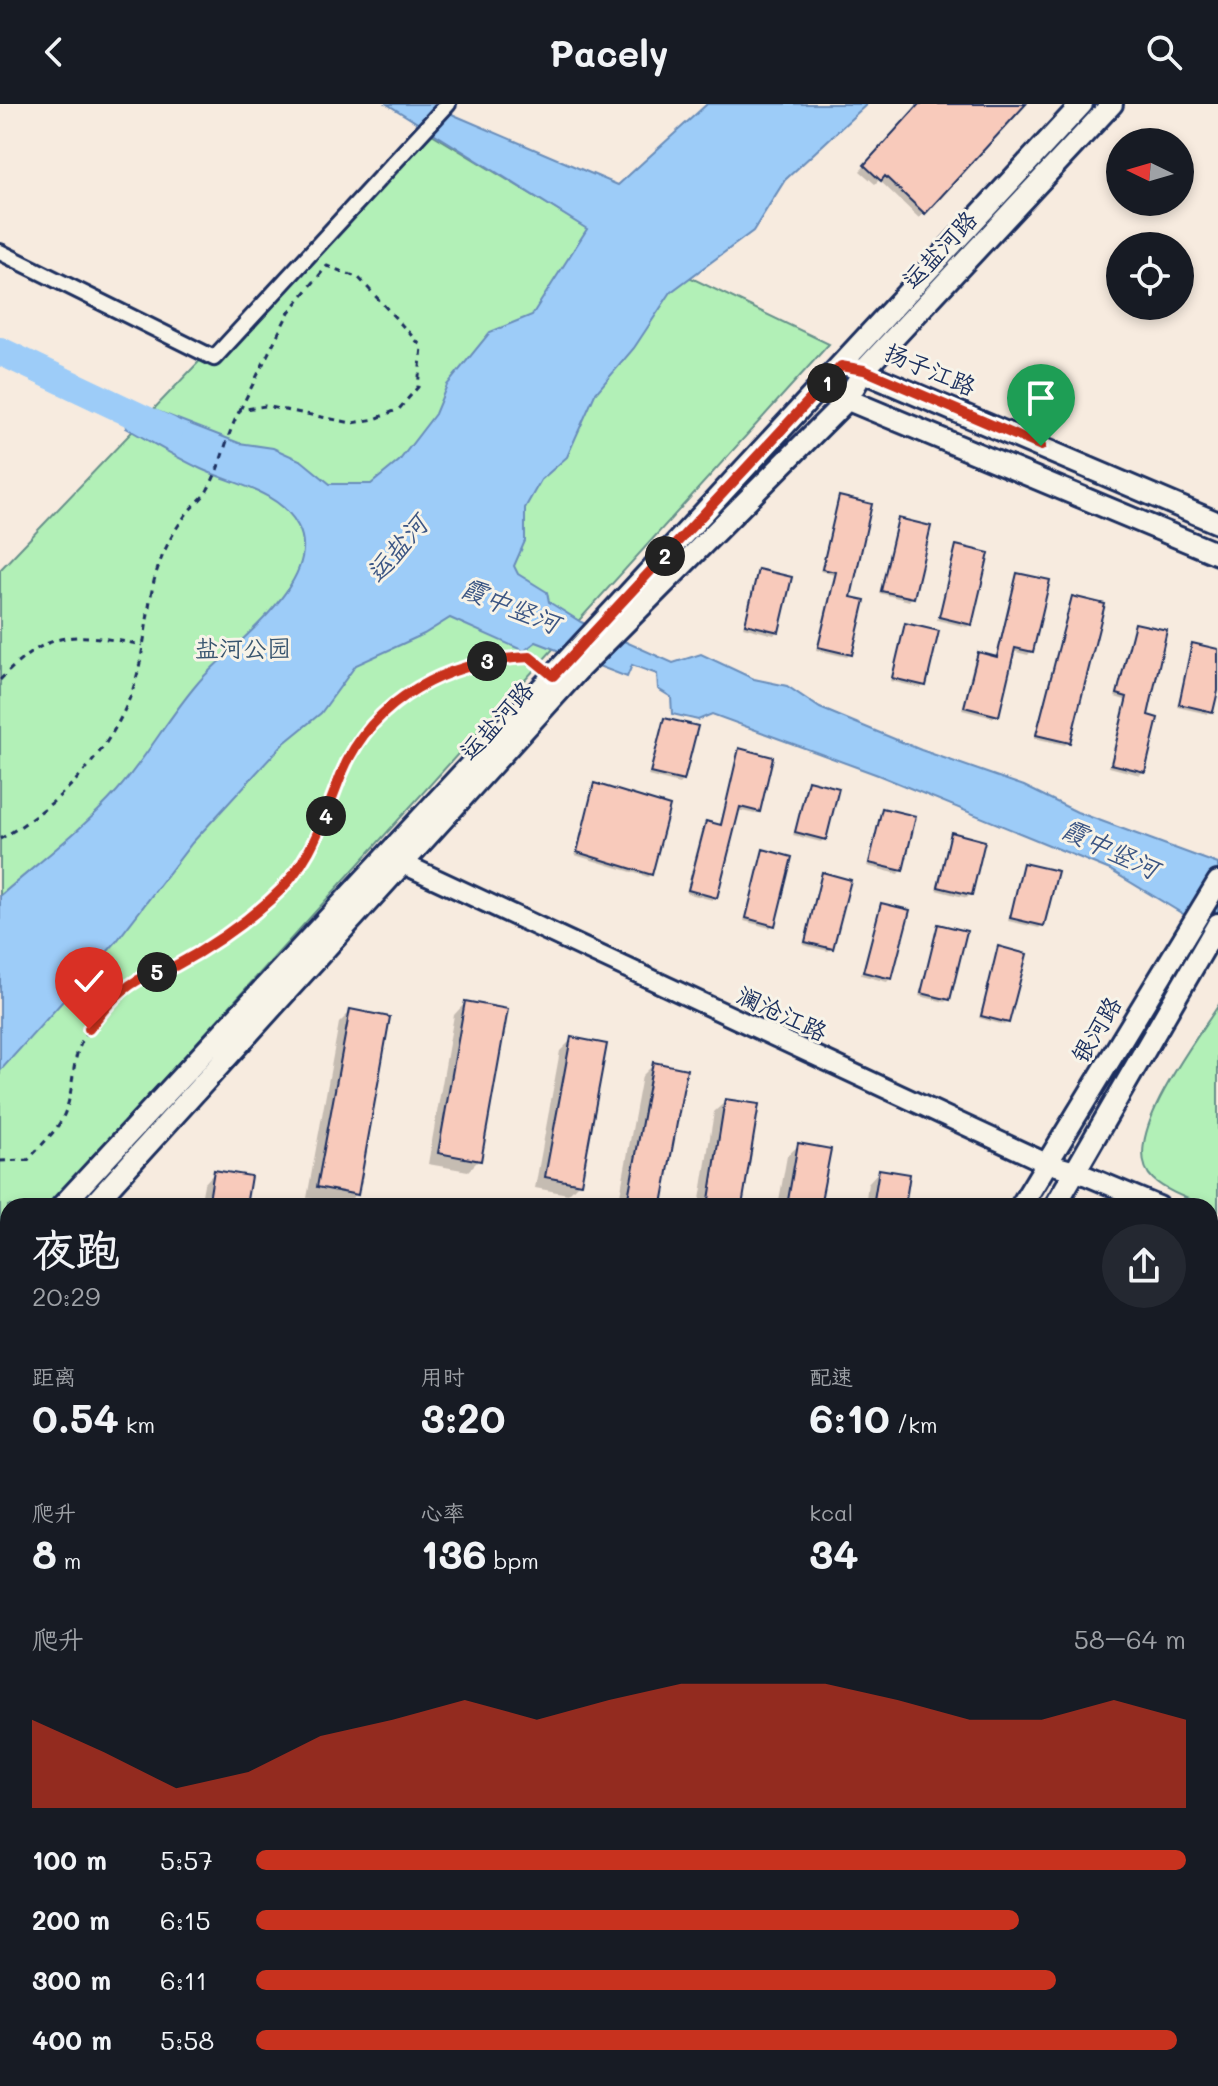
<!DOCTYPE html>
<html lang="zh">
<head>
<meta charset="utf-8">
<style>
  :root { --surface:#171b24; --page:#242831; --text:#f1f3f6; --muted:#9ea1a6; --accent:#c8321e }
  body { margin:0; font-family:Mali,"LXGW WenKai TC",sans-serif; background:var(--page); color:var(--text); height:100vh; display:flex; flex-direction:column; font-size:30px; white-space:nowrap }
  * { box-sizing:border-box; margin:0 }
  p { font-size:26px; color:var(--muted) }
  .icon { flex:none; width:44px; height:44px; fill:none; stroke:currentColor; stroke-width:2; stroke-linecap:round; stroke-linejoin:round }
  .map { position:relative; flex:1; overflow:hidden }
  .details { position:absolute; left:0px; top:1094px; width:1218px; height:888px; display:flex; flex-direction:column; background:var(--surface); border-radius:24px 24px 0 0; box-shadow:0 4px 12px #0003 }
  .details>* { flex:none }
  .needle { width:52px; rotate:275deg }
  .buttons { position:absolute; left:1106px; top:24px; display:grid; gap:16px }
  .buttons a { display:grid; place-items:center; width:88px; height:88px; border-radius:50%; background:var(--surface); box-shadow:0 4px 12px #0003; font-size:40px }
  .pin { position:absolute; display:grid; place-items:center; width:68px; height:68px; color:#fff; margin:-82px -34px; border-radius:50% 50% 50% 0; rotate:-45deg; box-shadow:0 0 8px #0007 }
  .pin .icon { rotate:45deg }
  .km { position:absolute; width:40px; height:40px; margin:-20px; border-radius:50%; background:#222; color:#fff; font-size:22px; line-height:40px; text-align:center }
  .round { display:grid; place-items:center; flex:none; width:84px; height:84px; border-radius:42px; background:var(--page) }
  .headline { display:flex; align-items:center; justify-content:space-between; height:136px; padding:0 32px }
  h1 { font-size:44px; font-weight:700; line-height:60px }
  .metrics { display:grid; grid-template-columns:repeat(3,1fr); gap:12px; height:136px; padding:8px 32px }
  .metrics div { display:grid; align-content:center }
  .metrics b { font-size:40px; font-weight:700 }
  .metrics small { font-size:22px; font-weight:400 }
  .metrics p { font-size:22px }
  .chart { height:224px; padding:16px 32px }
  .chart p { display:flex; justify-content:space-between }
  .chart svg { width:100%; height:144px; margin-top:8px; fill:var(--accent); opacity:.7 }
  ul { padding:0 32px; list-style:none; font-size:26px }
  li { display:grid; grid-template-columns:128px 96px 1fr; align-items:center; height:60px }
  li i { height:20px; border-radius:10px; background:var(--accent) }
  header { display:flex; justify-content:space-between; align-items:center; height:104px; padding:0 32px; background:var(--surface); font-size:36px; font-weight:700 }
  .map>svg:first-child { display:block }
</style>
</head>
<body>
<header><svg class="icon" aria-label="back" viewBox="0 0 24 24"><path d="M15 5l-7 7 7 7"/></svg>Pacely<svg class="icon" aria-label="search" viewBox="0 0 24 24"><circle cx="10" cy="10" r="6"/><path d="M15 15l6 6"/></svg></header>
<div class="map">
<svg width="1218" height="1982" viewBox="0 0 1218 1982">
  <rect width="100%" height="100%" fill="#f7ebdf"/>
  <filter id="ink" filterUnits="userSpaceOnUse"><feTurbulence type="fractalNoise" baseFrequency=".0125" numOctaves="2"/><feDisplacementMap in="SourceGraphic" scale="16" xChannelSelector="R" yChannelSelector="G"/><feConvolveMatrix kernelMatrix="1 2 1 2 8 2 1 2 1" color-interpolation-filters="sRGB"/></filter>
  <g filter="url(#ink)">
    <path fill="#b2f0b7" stroke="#66908a" stroke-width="2" d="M422 24 587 124 829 240 49 1102H8V1148L0 1157V466Z
      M1218 902V1107C1199 1098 1169 1090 1153 1075 1115 1040 1197 935 1218 902Z"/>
    <path fill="#9dccf8" stroke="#698dba" stroke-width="2" d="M387 0H436L454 11 618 81 707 0H867L785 76 753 127 671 188 634 244 595 290 567 353 541 376 525 404V437L514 462 518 470 547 488 549 498 581 518 673 559 701 550 754 575 787 582 820 604 921 646 1024 682 1077 708 1218 760V831L1110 766 878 671 712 610 698 616 672 610 671 593 658 585 657 570 632 561 627 573 536 538 524 547 450 514 424 530 356 561 321 609 283 640 192 739 116 838 0 967V792C39 758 82 726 117 687 146 654 168 614 197 580 227 544 327 477 298 422 280 387 233 380 201 365 175 353 151 338 126 324L139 300 239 339 273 344 302 357 330 380H371L399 357 435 310 447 281 490 228 532 211 587 125Z"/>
    <path fill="#0003" d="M938 0H1023L919 114 879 76 875 80 860 67 915 8Z
      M840 395 850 550 847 553 816 546 834 471 820 467Z
      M899 417 912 493 909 497 879 489Z
      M957 443 971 520 967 523 937 516Z
      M759 467 777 527 774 531 743 523Z
      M1017 471 1031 547 1028 551 1012 547 994 614 962 606 975 554 978 551 995 555Z
      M1072 495 1068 638 1065 641 1034 634Z
      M906 521 924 581 921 584 890 577Z
      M1135 521 1145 612 1143 667 1140 671 1109 663 1125 596 1115 593Z
      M1193 542 1218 547V578L1208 610 1177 603Z
      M664 616 683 676 679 680 648 672Z
      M740 647 758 707 755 710 737 706 715 793 712 796 686 789 703 723 706 720 719 723Z
      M809 678 824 735 821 738 793 731Z
      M595 682 651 770 648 773 575 751Z
      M882 706 901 766 898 770 867 762Z
      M952 730 970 790 967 794 936 786Z
      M764 748 773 821 770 824 744 817Z
      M1024 761 1042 821 1039 824 1008 817Z
      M823 771 832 844 828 847 803 841Z
      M881 801 890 874 887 878 861 871Z
      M939 822 948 895 945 898 919 892Z
      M999 845 1008 918 1004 921 979 914Z
      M465 899 479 1056 468 1067 428 1060 454 911Z
      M350 908 356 1090 345 1101 307 1094 339 919Z
      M572 935 579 1079 568 1090 535 1084 560 947Z
      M653 961 660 1099 618 1102 642 972Z
      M726 997 740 1102H699L714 1008Z
      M799 1041 818 1102H778L787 1052Z
      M879 1067 903 1102H865L868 1079Z
      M215 1068 244 1102H200L204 1080Z
      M1218 1386V1648L1210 1647V1465Z
      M8 1570V1622L0 1621Z
      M1218 1782V1809H1215Z
      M1218 1898V1982H1203L1204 1974H1210V1916L1211 1905Z
      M140 1974H180L177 1982H138Z
      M278 1974H305L313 1977 312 1982H272Z"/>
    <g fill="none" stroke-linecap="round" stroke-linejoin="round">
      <path stroke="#9dccf8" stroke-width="28" d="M0 247 169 327"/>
    </g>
    <path fill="#f8cabb" stroke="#1b2f5e" stroke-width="2" d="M919 0H1026L925 110 885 72 881 77 864 61Z
      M839 392 872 400 851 493 865 496 852 551 818 543 836 468 822 465Z
      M898 414 931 422 914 494 881 487Z
      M956 441 989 449 972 521 939 513Z
      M758 465 792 473 779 528 745 520Z
      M1017 469 1050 476 1033 548 1015 544 999 612 964 603 978 548 997 553Z
      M1072 492 1105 500 1070 639 1036 631Z
      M905 519 939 527 926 582 892 574Z
      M1135 519 1167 526 1148 611 1158 614 1145 668 1111 660 1127 593 1117 590Z
      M1192 539 1218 545V587L1213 608 1179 600Z
      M664 614 698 622 684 677 650 669Z
      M739 644 773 653 760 708 740 703 717 794 688 786 706 717 721 721Z
      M808 676 839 684 826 736 795 728Z
      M594 679 670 702 652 771 577 748Z
      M882 704 916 712 903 767 869 759Z
      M951 728 985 737 972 791 938 783Z
      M763 745 792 753 775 822 746 814Z
      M1023 759 1058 767 1044 822 1010 814Z
      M822 768 851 776 833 845 805 838Z
      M881 799 910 806 892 875 863 868Z
      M938 820 967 827 950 896 921 889Z
      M998 842 1027 850 1009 919 981 912Z
      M465 897 508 905 481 1057 438 1049Z
      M350 905 390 913 358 1091 317 1083Z
      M571 933 607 940 581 1080 545 1073Z
      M653 958 687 965 662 1100 628 1094Z
      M725 995 759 1000 742 1102H708Z
      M798 1039 831 1045 820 1102H787Z
      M879 1065 910 1070 905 1102H873Z
      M214 1066 251 1072 246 1102H208Z"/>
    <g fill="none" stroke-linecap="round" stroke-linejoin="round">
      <g stroke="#1b2f5e" stroke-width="20">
        <path id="minor" d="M0 148 214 254 448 0"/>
      </g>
      <g stroke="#1b2f5e" stroke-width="24">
        <path id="tertiary" d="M393 755 1046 1059 1075 1067 1159 1102
          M1210 1124 1218 1127
          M0 1648 8 1652
          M0 1684 8 1688
          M630 1974 648 1982
          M713 1974 730 1982"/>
      </g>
      <g stroke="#1b2f5e" stroke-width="26">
        <path id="secondary" d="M854 264 1218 419
          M836 295 853 298 1218 450
          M62 1102C403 736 743 369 1082 0
          M92 1102 580 564 846 297 864 266 1112 0
          M1021 1102 1218 778
          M1055 1102 1218 820
          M0 1169 8 1160
          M0 1203 8 1194
          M526 1982 528 1974
          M552 1982 553 1974"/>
      </g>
      <path stroke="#1b2f5e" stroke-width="3" stroke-dasharray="6 6" stroke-linecap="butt" d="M0 576C50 523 76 529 143 541
        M0 735C55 704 107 653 130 593 145 556 145 512 155 473 162 449 173 427 188 408 194 400 204 394 208 385 222 361 226 331 240 306L265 302 352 319 375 315 399 305 418 283 422 243 359 174 327 162 289 208 240 306
        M0 1057 28 1056C39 1043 54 1030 62 1015 73 994 71 972 77 950 83 931 96 913 108 898 126 877 154 874 177 860 208 842 244 820 271 795 311 759 322 718 342 670 374 593 450 556 530 553L542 563"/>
      <use href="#minor" stroke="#f7f3e8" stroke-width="14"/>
      <use href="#tertiary" stroke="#f7f3e8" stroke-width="18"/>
      <use href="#secondary" stroke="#f7f3e8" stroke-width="20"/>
    </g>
  </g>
  <g fill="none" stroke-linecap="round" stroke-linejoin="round" filter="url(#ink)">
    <g stroke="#fff" stroke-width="16">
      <path id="route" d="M89 925C105 903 121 883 146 872 155 868 166 866 175 862 207 845 243 820 270 796 310 761 322 719 341 671 373 593 450 556 530 553L553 572 841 262 864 266 1041 342"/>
    </g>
    <use href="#route" stroke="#c8321e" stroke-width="10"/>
  </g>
  <g text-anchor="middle" stroke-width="6" stroke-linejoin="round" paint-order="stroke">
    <g font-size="24" fill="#1b2f5e" stroke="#f7f3e8">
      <text transform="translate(940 146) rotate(-47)" y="8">运盐河路</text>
      <text transform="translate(930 266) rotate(23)" y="8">扬子江路</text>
      <text transform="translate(497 617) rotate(-48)" y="8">运盐河路</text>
      <text transform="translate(782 910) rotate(25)" y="8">澜沧江路</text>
      <text transform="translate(1097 926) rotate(-59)" y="8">银河路</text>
    </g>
    <g font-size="24" fill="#395670" stroke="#f7f3e8">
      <text x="243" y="553">盐河公园</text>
    </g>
    <g font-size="26" font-style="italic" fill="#3c5684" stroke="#f7f3e8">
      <text transform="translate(397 445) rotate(-49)" y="9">运盐河</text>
      <text transform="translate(510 502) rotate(22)" y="9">霞中竖河</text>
      <text transform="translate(1110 745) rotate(25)" y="9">霞中竖河</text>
    </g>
  </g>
</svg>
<div class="buttons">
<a><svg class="needle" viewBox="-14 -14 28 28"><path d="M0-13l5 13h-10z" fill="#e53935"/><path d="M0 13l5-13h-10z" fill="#9ea1a6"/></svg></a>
<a><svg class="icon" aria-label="locate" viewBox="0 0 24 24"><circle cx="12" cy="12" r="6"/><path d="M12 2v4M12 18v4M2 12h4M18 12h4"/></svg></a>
</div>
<div class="pin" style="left:1041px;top:342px;background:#1e9e55"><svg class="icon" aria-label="arrive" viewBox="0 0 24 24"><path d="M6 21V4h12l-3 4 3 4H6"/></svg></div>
<div class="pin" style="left:89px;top:925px;background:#d93025"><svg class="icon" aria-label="check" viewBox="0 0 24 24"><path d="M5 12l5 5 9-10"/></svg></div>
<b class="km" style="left:827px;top:279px">1</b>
<b class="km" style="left:665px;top:452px">2</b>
<b class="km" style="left:487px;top:557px">3</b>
<b class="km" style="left:326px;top:712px">4</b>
<b class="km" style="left:157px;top:868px">5</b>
<section class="details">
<div class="headline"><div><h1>夜跑</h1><p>20:29</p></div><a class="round"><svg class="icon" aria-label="share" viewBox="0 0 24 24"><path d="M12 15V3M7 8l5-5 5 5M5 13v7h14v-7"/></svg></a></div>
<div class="metrics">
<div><p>距离</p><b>0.54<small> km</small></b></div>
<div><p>用时</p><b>3:20</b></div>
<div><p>配速</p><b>6:10<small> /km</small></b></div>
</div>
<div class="metrics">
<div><p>爬升</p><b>8<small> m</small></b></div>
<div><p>心率</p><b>136<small> bpm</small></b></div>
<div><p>kcal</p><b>34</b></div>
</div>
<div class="chart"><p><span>爬升</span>58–64 m</p>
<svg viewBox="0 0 160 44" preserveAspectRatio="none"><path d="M0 44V17L10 27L20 38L30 33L40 22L50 17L60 11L70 17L80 11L90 6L100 6L110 6L120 11L130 17L140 17L150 11L160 17V44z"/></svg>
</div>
<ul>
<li><b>100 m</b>5:57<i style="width:100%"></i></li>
<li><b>200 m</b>6:15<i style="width:82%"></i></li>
<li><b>300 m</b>6:11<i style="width:86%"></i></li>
<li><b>400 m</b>5:58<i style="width:99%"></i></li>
</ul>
</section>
</div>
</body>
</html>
